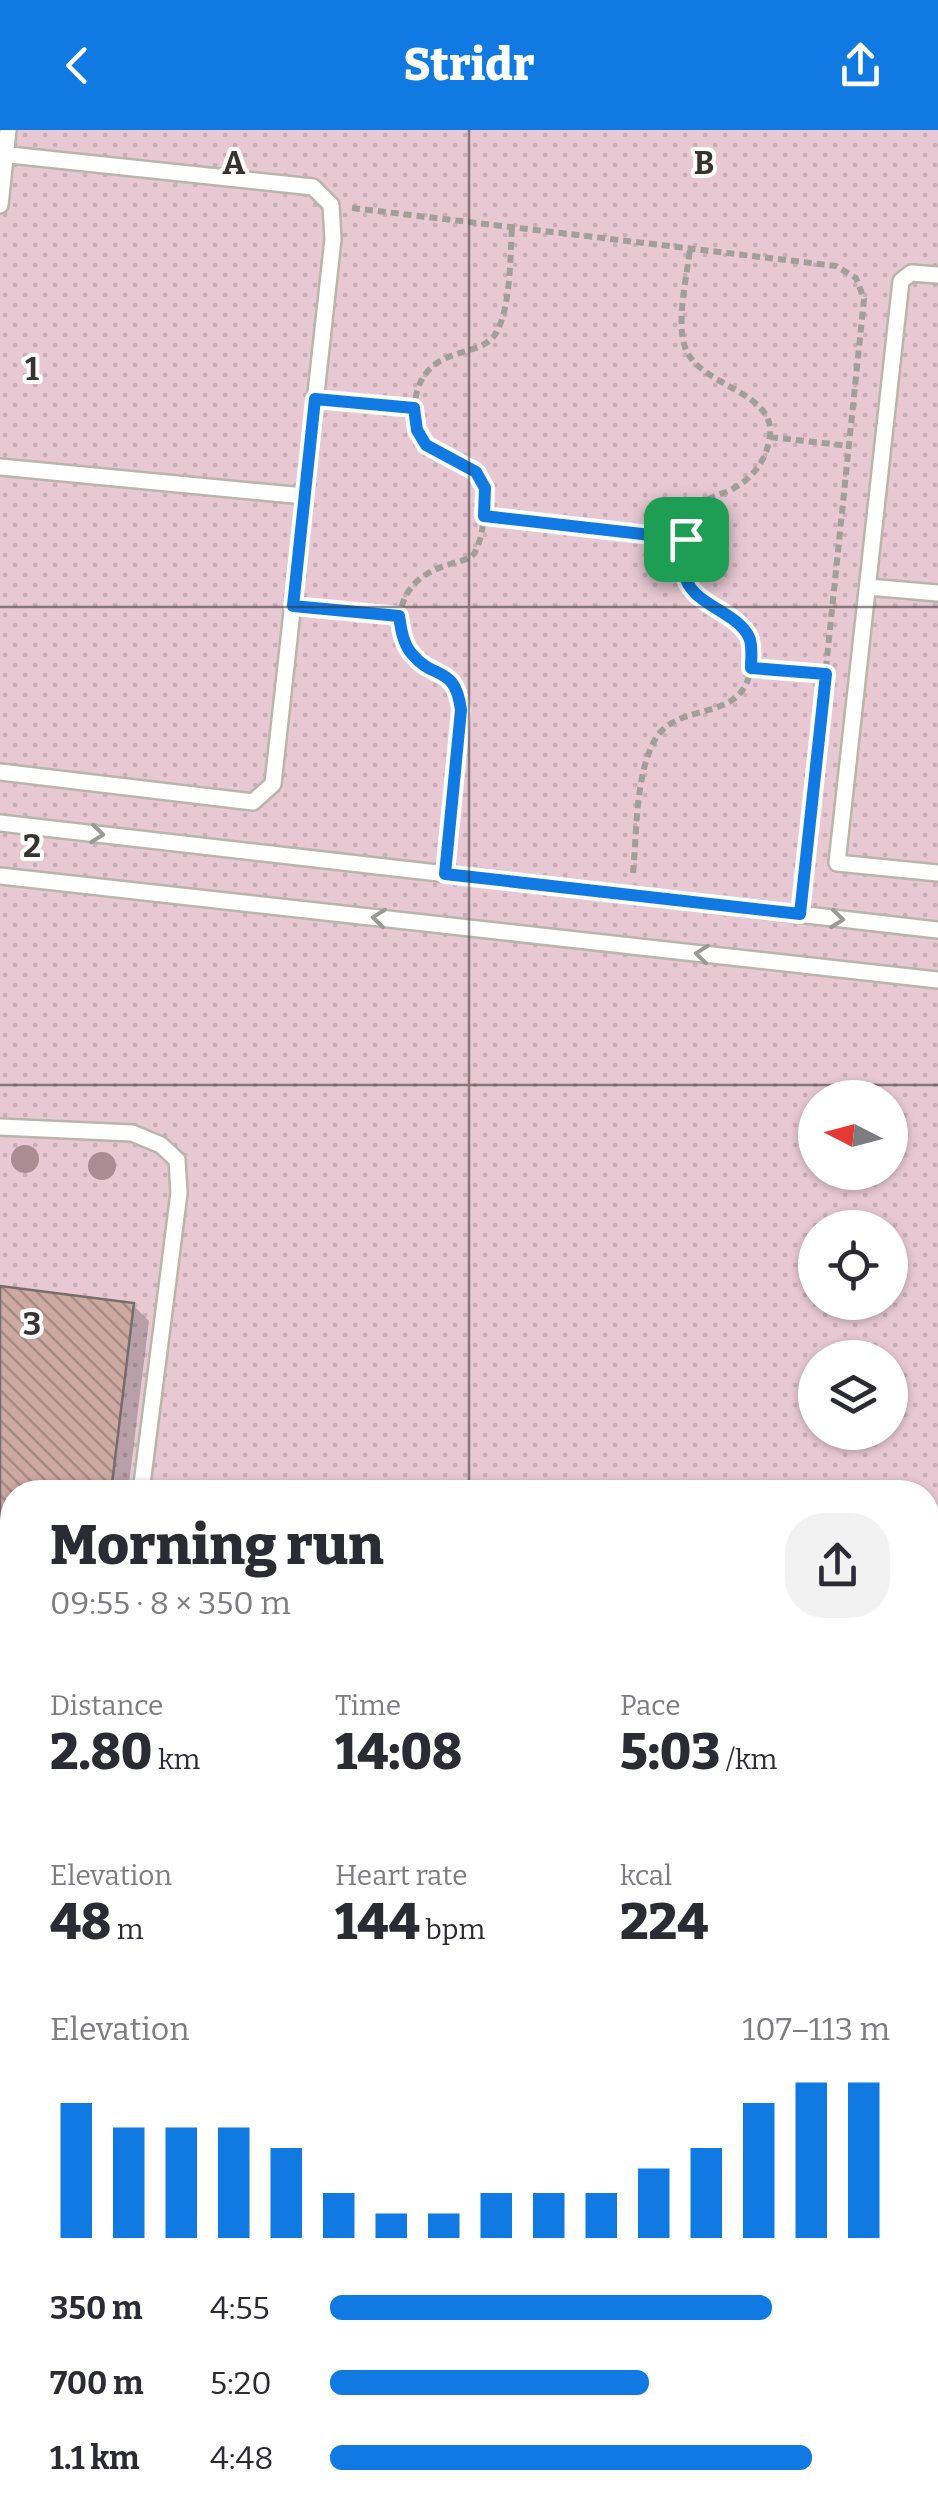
<!DOCTYPE html>
<html lang="en">
<head>
<meta charset="utf-8">
<style>
  :root { --surface:#fff; --page:#f2f2f3; --text:#2b2b33; --muted:#7c7c81; --accent:#117ae2 }
  body { margin:0; font-family:Bitter,serif; background:var(--page); color:var(--text); height:100vh; display:flex; flex-direction:column; font-size:38px; white-space:nowrap }
  * { box-sizing:border-box; margin:0 }
  p { font-size:32px; color:var(--muted) }
  .icon { flex:none; width:55px; height:55px; fill:none; stroke:currentColor; stroke-width:2; stroke-linecap:round; stroke-linejoin:round }
  .map { position:relative; flex:1; overflow:hidden }
  .sheet { position:absolute; left:0px; top:1350px; width:940px; height:1038px; display:flex; flex-direction:column; background:var(--surface); border-radius:40px 40px 0 0; box-shadow:0 2px 8px #0004 }
  .sheet>* { flex:none }
  .needle { width:65px; rotate:276deg }
  .tools { position:absolute; left:798px; top:950px; display:grid; gap:20px }
  .tools a { display:grid; place-items:center; width:110px; height:110px; border-radius:50%; background:var(--surface); box-shadow:0 2px 8px #0004; font-size:50px }
  .pin { position:absolute; display:grid; place-items:center; width:85px; height:85px; color:#fff; margin:-42px; border-radius:20px; box-shadow:0 5px 15px #0006 }
  .round { display:grid; place-items:center; flex:none; width:105px; height:105px; border-radius:40px; background:var(--page) }
  .overview { display:flex; align-items:center; justify-content:space-between; height:170px; padding:0 50px }
  h1 { font-size:55px; font-weight:800; line-height:75px }
  .metrics { display:grid; grid-template-columns:repeat(3,1fr); gap:15px; height:170px; padding:10px 50px }
  .metrics div { display:grid; align-content:center }
  .metrics b { font-size:50px; font-weight:800 }
  .metrics small { font-size:28px; font-weight:400 }
  .metrics p { font-size:28px }
  .chart { height:280px; padding:20px 50px }
  .chart p { display:flex; justify-content:space-between }
  .chart svg { width:100%; height:180px; margin-top:10px; stroke:var(--accent); stroke-width:6 }
  ul { padding:0 50px; list-style:none; font-size:32px }
  li { display:grid; grid-template-columns:160px 120px 1fr; align-items:center; height:75px }
  li i { height:25px; border-radius:12px; background:var(--accent) }
  header { display:flex; justify-content:space-between; align-items:center; height:130px; padding:0 50px; background:var(--accent); color:#fff; font-size:45px; font-weight:800 }
  .map>svg:first-child { display:block }
</style>
</head>
<body>
<header><svg class="icon" aria-label="back" viewBox="0 0 24 24"><path d="M15 5l-7 7 7 7"/></svg>Stridr<svg class="icon" aria-label="share" viewBox="0 0 24 24"><path d="M12 15V3M7 8l5-5 5 5M5 13v7h14v-7"/></svg></header>
<div class="map">
<svg width="938" height="2387" viewBox="0 0 938 2387">
  <defs>
    <pattern id="park-dots" width="8" height="8" patternUnits="userSpaceOnUse" patternTransform="scale(2.5)"><rect width="8" height="8" fill="#e8c9d3"/><path d="M2 2h.1M6 6h.1" fill="none" stroke="#c8adb6" stroke-width="1.8" stroke-linecap="round"/></pattern>
    <pattern id="building-back-hatch" width="6" height="6" patternUnits="userSpaceOnUse" patternTransform="scale(2.5)"><rect width="6" height="6" fill="#cda9a2"/><path d="M-1 5l2 2M0 0l6 6M5-1l2 2" fill="none" stroke="#a78a85"/></pattern>
  </defs>
  <rect width="100%" height="100%" fill="#f7f1eb"/>
  <path fill="url(#park-dots)" fill-rule="evenodd" d="M0 0H938V2387H0ZM815 968H890V1042H815ZM815 1098H890V1172H815ZM815 1228H890V1302H815ZM12 1362H928V2375H12Z"/>
  <path fill="#0003" d="M0 1159 133 1175 149 1191 128 1362H12V1714L0 1713Z"/>
  <path fill="url(#building-back-hatch)" stroke="#756d6b" stroke-width="2.5" d="M0 1156 134 1173 111 1362H12V1701L0 1700Z"/>
  <g fill="none" stroke-linecap="round" stroke-linejoin="round">
    <g stroke="#bab4ae" stroke-width="20">
      <path id="service" d="M0 24 313 57 331 75 333 109 273 654 253 672 0 642
        M0 75 8 0
        M938 145 911 143 901 151 837 733 938 743
        M0 337 304 366
        M868 457 938 463
        M0 693 938 800
        M0 746 938 850
        M0 997 132 1003 161 1015 177 1030 179 1063 141 1362
        M0 1714 12 1715
        M362 2387 363 2375"/>
    </g>
    <path stroke="#a29e99" stroke-width="6" stroke-dasharray="8 5" stroke-linecap="butt" d="M352 78 836 136 856 148 864 169 803 761
      M340 271 413 278
      M770 307 849 316
      M484 386 686 409
      M314 478 399 486
      M751 538 826 544
      M447 723 461 580C460 573 460 564 457 558 441 531 410 540 401 499 400 494 399 489 400 484 405 455 424 442 450 434 456 432 467 430 472 426 482 418 487 373 485 360 481 332 444 332 427 316 419 309 417 297 415 288 413 278 415 268 418 258 434 214 481 229 496 203 511 177 510 127 512 97
      M633 743C637 703 635 643 656 608 681 569 746 595 751 534 756 476 690 485 684 441 683 434 685 425 685 418 686 406 686 392 694 382 701 371 714 366 726 362 750 352 767 332 770 305 775 261 698 256 685 217 676 192 687 145 690 119
      M928 2067 938 2065
      M928 2220 938 2217
      M436 2375 495 2387
      M754 2375 783 2387
      M9 2387 86 2375
      M850 2387 853 2375"/>
    <use href="#service" stroke="#fff" stroke-width="15"/>
  </g>
  <g fill="#a98c94">
    <circle cx="25" cy="1029" r="14"/>
    <circle cx="102" cy="1036" r="14"/>
  </g>
  <defs><path id="oneway-chevron" d="M-2-3.5L2.5 0L-2 3.5" fill="none" stroke-width="1.6" stroke-linecap="round" stroke-linejoin="round" transform="scale(2.5)"/></defs>
  <g stroke="#9a9998">
    <use href="#oneway-chevron" transform="translate(97 704) rotate(6)"/>
    <use href="#oneway-chevron" transform="translate(379 788) rotate(-174)"/>
    <use href="#oneway-chevron" transform="translate(837 789) rotate(6)"/>
    <use href="#oneway-chevron" transform="translate(702 824) rotate(-174)"/>
  </g>
  <g fill="none" stroke-linecap="round" stroke-linejoin="round">
    <g stroke="#fff" stroke-width="20">
      <path id="route" d="M315 269 414 278 417 300 426 315 476 342 485 358 484 386 686 409C685 419 683 431 684 441 688 475 735 479 749 507 753 516 751 528 751 538L826 544 800 784 445 744 461 580C455 534 434 551 412 524 403 514 401 499 399 486L293 476Z"/>
    </g>
    <use href="#route" stroke="#117ae2" stroke-width="12"/>
  </g>
  <path fill="none" stroke="#363331" stroke-width="2.5" stroke-opacity="0.55" d="M469 0V1362M0 477H938M0 955H938M0 1432H12M928 1432H938M0 1910H12M928 1910H938M469 2375V2387"/>
  <g font-size="32" text-anchor="middle" font-weight="bold" fill="#363331" stroke="#fff" stroke-width="8" stroke-linejoin="round" paint-order="stroke">
    <text x="234" y="44">A</text>
    <text x="704" y="44">B</text>
    <text x="32" y="250">1</text>
    <text x="32" y="727">2</text>
    <text x="32" y="1205">3</text>
  </g>
</svg>
<div class="tools">
<a><svg class="needle" viewBox="-14 -14 28 28"><path d="M0-13l5 13h-10z" fill="#e53935"/><path d="M0 13l5-13h-10z" fill="#7c7c81"/></svg></a>
<a><svg class="icon" aria-label="locate" viewBox="0 0 24 24"><circle cx="12" cy="12" r="6"/><path d="M12 2v4M12 18v4M2 12h4M18 12h4"/></svg></a>
<a><svg class="icon" aria-label="layers" viewBox="0 0 24 24"><path d="M12 4l9 5-9 5-9-5zM3 14l9 5 9-5"/></svg></a>
</div>
<div class="pin" style="left:686px;top:409px;background:#1e9e55"><svg class="icon" aria-label="arrive" viewBox="0 0 24 24"><path d="M6 21V4h12l-3 4 3 4H6"/></svg></div>
<section class="sheet">
<div class="overview"><div><h1>Morning run</h1><p>09:55 · 8 × 350 m</p></div><a class="round"><svg class="icon" aria-label="share" viewBox="0 0 24 24"><path d="M12 15V3M7 8l5-5 5 5M5 13v7h14v-7"/></svg></a></div>
<div class="metrics">
<div><p>Distance</p><b>2.80<small> km</small></b></div>
<div><p>Time</p><b>14:08</b></div>
<div><p>Pace</p><b>5:03<small> /km</small></b></div>
</div>
<div class="metrics">
<div><p>Elevation</p><b>48<small> m</small></b></div>
<div><p>Heart rate</p><b>144<small> bpm</small></b></div>
<div><p>kcal</p><b>224</b></div>
</div>
<div class="chart"><p><span>Elevation</span>107–113 m</p>
<svg viewBox="0 0 160 44" preserveAspectRatio="none"><path d="M5 44V11M15 44V17M25 44V17M35 44V17M45 44V22M55 44V33M65 44V38M75 44V38M85 44V33M95 44V33M105 44V33M115 44V27M125 44V22M135 44V11M145 44V6M155 44V6"/></svg>
</div>
<ul>
<li><b>350 m</b>4:55<i style="width:79%"></i></li>
<li><b>700 m</b>5:20<i style="width:57%"></i></li>
<li><b>1.1 km</b>4:48<i style="width:86%"></i></li>
</ul>
</section>
</div>
</body>
</html>
